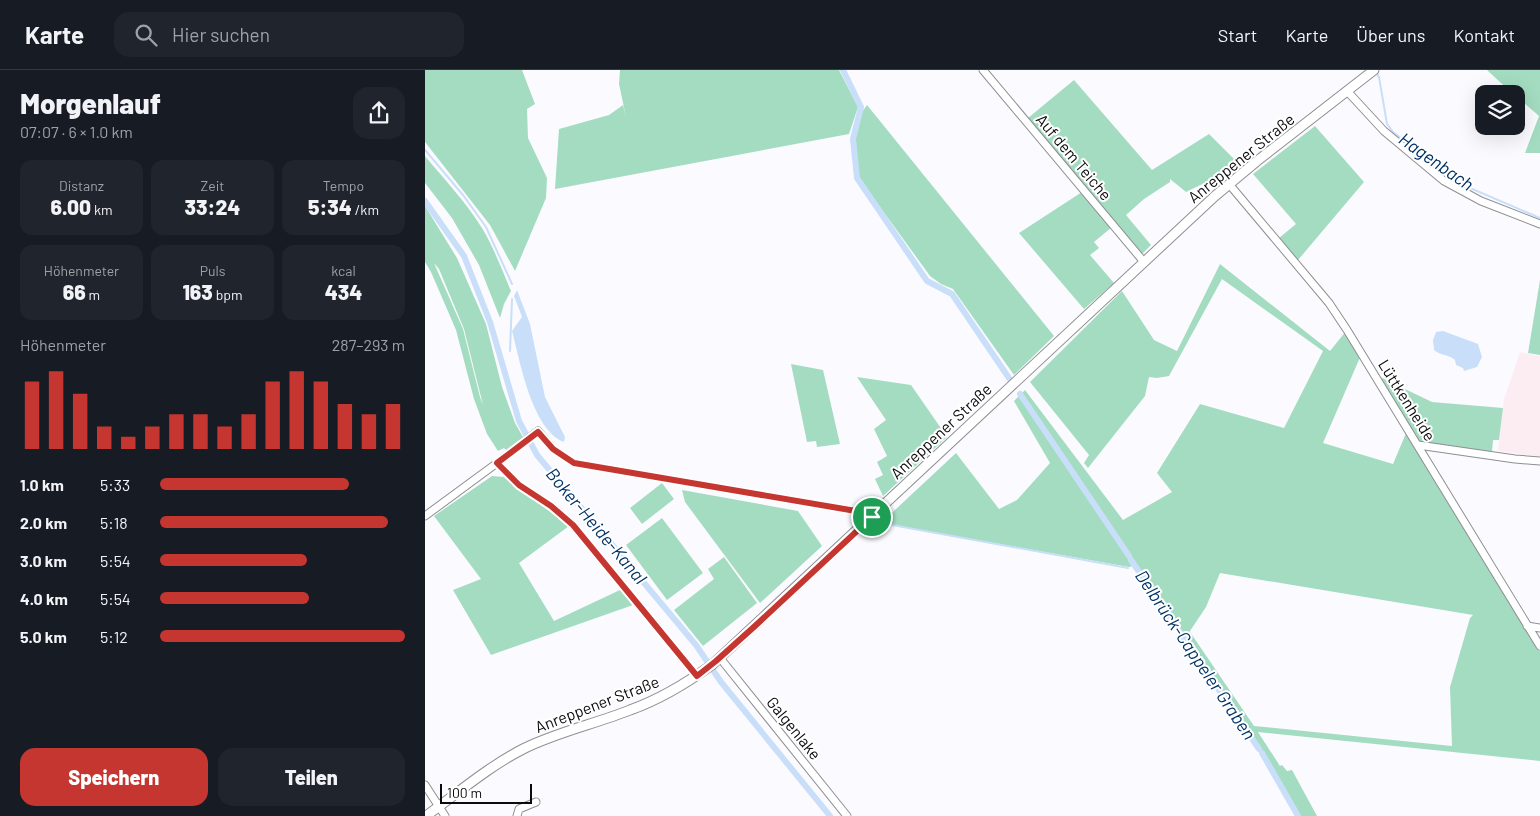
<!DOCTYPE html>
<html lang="de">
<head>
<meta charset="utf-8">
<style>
  :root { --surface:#171b24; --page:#20242c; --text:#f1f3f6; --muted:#9ea1a6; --line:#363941; --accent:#c53631 }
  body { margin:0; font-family:Barlow,sans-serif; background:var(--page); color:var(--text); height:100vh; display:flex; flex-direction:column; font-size:19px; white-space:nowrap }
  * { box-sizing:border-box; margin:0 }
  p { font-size:16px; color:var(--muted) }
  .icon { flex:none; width:28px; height:28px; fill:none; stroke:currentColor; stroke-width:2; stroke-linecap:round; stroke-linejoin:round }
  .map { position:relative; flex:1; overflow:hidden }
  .details { display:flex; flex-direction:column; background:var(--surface); width:425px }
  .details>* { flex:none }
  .tools { position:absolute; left:1050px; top:15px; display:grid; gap:10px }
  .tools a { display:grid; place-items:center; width:50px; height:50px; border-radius:10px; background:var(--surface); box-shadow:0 5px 20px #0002; font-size:25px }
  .scale { position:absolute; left:15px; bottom:12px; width:92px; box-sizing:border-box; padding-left:5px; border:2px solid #0b0b0d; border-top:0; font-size:14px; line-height:18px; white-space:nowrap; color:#0b0b0d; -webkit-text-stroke:4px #fff; paint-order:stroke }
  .pin { position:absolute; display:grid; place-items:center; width:42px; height:42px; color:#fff; margin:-21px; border:2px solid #fff; border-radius:50%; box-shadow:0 1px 5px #0007 }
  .round { display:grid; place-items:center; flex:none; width:52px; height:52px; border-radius:15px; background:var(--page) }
  .overview { display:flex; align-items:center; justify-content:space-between; height:85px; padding:0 20px }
  h1 { font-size:28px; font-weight:800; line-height:38px }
  .figures { display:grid; grid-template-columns:repeat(3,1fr); gap:8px; height:85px; padding:5px 20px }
  .figures div { display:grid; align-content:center; border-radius:12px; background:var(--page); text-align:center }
  .figures b { font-size:21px; font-weight:800 }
  .figures small { font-size:14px; font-weight:400 }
  .figures p { font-size:14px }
  .chart { height:140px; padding:10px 20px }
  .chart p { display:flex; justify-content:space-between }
  .chart svg { width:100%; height:90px; margin-top:5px; stroke:var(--accent); stroke-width:6 }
  .button { display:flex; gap:10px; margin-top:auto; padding:10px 20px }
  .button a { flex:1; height:58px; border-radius:15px; background:var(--accent); color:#fff; font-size:20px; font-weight:800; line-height:58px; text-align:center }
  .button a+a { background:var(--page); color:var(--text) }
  ul { padding:0 20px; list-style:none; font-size:16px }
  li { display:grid; grid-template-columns:80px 60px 1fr; align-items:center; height:38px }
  li i { height:12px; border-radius:6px; background:var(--accent) }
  header { display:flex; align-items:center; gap:30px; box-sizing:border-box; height:70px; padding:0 25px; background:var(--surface); border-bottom:1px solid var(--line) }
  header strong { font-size:24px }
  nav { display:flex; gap:28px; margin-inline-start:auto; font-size:18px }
  .search { width:350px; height:45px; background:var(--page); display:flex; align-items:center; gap:12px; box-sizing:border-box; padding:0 18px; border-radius:15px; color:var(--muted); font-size:19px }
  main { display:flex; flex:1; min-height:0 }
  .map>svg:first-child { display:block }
</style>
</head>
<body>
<header>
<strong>Karte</strong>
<div class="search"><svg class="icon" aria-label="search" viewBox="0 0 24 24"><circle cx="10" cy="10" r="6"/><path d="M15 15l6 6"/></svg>Hier suchen</div>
<nav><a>Start</a><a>Karte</a><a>Über uns</a><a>Kontakt</a></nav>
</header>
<main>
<section class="details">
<div class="overview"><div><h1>Morgenlauf</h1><p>07:07 · 6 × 1.0 km</p></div><a class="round"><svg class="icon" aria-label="share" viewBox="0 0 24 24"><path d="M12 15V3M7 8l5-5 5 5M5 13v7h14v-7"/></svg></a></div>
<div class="figures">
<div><p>Distanz</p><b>6.00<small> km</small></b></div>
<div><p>Zeit</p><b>33:24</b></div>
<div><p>Tempo</p><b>5:34<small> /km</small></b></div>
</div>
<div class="figures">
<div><p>Höhenmeter</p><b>66<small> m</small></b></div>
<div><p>Puls</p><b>163<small> bpm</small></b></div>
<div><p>kcal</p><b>434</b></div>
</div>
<div class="chart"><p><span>Höhenmeter</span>287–293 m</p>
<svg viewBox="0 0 160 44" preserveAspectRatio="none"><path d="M5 44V11M15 44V6M25 44V17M35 44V33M45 44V38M55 44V33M65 44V27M75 44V27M85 44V33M95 44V27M105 44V11M115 44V6M125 44V11M135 44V22M145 44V27M155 44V22"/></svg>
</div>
<ul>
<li><b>1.0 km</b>5:33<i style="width:77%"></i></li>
<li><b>2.0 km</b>5:18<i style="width:93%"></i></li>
<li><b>3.0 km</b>5:54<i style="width:60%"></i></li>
<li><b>4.0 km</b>5:54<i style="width:61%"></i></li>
<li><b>5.0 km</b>5:12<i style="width:100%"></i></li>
</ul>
<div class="button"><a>Speichern</a><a>Teilen</a></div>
</section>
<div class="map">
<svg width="1115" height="746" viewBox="0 0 1115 746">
  <rect width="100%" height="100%" fill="#fbfbff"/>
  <path fill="#fcedf2" d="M1095 282 1115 286V387L1073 381 1079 329Z"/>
  <path fill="#a4dcc1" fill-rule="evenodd" d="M0 0H97L110 34 102 39 103 68 122 108 121 128 90 201 65 155 0 72Z
    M195 0H414L433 37 424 64 130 119 134 59 184 45 198 35 201 47 194 14Z
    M1062 0H1115V83H1100L1114 46 1091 26V24H1088Z
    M649 10 727 100 784 64 813 93 804 101 761 122 745 109V112L719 129 701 145 726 175 717 184 603 48Z
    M442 35 629 266 589 305 528 219 516 214 505 206 434 108 431 85V67L437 42Z
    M890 56 939 112 873 190 854 168 871 154 828 104Z
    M0 86C19 109 41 132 57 158 69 178 77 200 86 221L79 234 75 248 54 195 27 148 0 113Z
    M657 122 687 157 669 172 674 178 665 185 689 213 659 239 594 163Z
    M0 136 32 188 61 254 77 317 90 353 98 367 81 380 79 378 73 381 62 364 49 329 31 260 6 202 0 192ZM9 193 14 199 39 259 58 335 55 327 38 259Z
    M795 194 905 281 921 261 936 285 898 373 968 394 984 356 953 306 1007 332 1078 338 1074 370H1068L1067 382 993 372 988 374 1115 581V691L833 662 855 696 857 695 862 701 867 700 892 746H876L825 661 762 568 765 562 829 656 1027 676 1025 617 1045 548 1048 545 795 503 781 537 761 567 712 495 704 497 456 453 531 383 574 439 592 430 625 393 589 331 600 320 698 450 747 422 732 403 775 334 859 358 898 281 797 209 744 306 732 308 724 307 720 326 663 398 659 393 664 385 605 312 697 221 729 270 752 281Z
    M1115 210V285L1103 283Z
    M366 294 398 300 415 374 392 377 391 371 382 372Z
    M432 307 486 315 522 367 458 426 450 409 458 405 452 392 462 386 449 359 461 350Z
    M67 406 79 407 144 456 94 493 129 551 195 520 208 535 66 585 28 520 56 509 9 446Z
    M237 413 249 429 217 454 205 438Z
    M257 420 373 441 397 476 335 533 260 432Z
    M237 448 278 503 242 530 201 475Z
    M299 487 332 533 278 576 249 540 289 509 283 499Z"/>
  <path fill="#c9def9" d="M92 220 105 254 120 327 140 367 139 372C107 360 95 291 87 261L97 247 89 226Z
    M1018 261 1053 274 1057 287 1052 297 1039 301 1038 298 1031 295 1030 290C1023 284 1016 286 1009 280L1008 270 1011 262Z"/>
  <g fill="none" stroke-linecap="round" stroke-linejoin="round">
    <path stroke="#c9def9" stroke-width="2" d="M951 2 954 7 962 54 968 62 1038 115 1115 148
      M0 80 38 125 61 157 87 214
      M85 281 87 229
      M456 453 703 498"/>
    <path stroke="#c9def9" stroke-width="6" d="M418 0 436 37 428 69 432 108 502 211 527 224 588 314
      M0 131 39 186 65 252 94 351 112 385 271 575 296 612 405 746
      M595 324 704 486
      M706 490 834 679
      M837 683 873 746"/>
    <g stroke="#8e8e94" stroke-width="9">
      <path id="minor" d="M558 0 719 192
        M922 21 959 61 1019 111 1056 131 1115 154
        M804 114 904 233 922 260 1115 576
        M993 375 1090 389 1115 391
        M0 446 72 393
        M1102 556 1115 558
        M295 588 422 746
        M272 606 148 455 126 436 94 415 72 393 113 361 128 379 149 393 431 441 447 447
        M0 715 20 746
        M92 746 94 739 111 732"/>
    </g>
    <g stroke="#8e8e94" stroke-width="11">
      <path id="tertiary" d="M1 746C33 723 63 697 98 679 132 662 170 654 205 640 236 629 262 613 288 594L790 126 832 91 949 0"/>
    </g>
    <use href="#minor" stroke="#fff" stroke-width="7"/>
    <use href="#tertiary" stroke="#fff" stroke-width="9"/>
  </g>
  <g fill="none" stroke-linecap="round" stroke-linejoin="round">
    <g stroke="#fff" stroke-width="10">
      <path id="route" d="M113 362 128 379 149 393 431 441 447 447 330 556 291 591 272 606 148 455 126 436 94 415 72 393Z"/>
    </g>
    <use href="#route" stroke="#c53631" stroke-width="6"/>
  </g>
  <g text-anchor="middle" stroke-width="4" stroke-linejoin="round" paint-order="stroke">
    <g font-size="16" fill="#0b0b0d" stroke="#fff">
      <text transform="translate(649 87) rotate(50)" y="6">Auf dem Teiche</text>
      <text transform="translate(816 88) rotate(-39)" y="6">Anreppener Straße</text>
      <text transform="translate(982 330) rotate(58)" y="6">Lüttkenheide</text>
      <text transform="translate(516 361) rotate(-43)" y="6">Anreppener Straße</text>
      <text transform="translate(172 634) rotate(-21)" y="6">Anreppener Straße</text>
      <text transform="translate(369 658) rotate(51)" y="6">Galgenlake</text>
    </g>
    <g font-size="18" font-style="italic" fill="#013265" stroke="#fff">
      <text transform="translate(1011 92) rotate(35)" y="6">Hagenbach</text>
      <text transform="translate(171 456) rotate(50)" y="6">Boker-Heide-Kanal</text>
      <text transform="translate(770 585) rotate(56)" y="6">Delbrück-Cappeler Graben</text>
    </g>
  </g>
</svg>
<div class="tools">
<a><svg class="icon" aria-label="layers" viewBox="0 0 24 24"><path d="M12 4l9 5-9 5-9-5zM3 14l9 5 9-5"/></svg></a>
</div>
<div class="scale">100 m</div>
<div class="pin" style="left:447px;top:447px;background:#1e9e55"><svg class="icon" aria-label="arrive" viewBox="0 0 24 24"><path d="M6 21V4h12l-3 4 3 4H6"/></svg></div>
</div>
</main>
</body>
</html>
